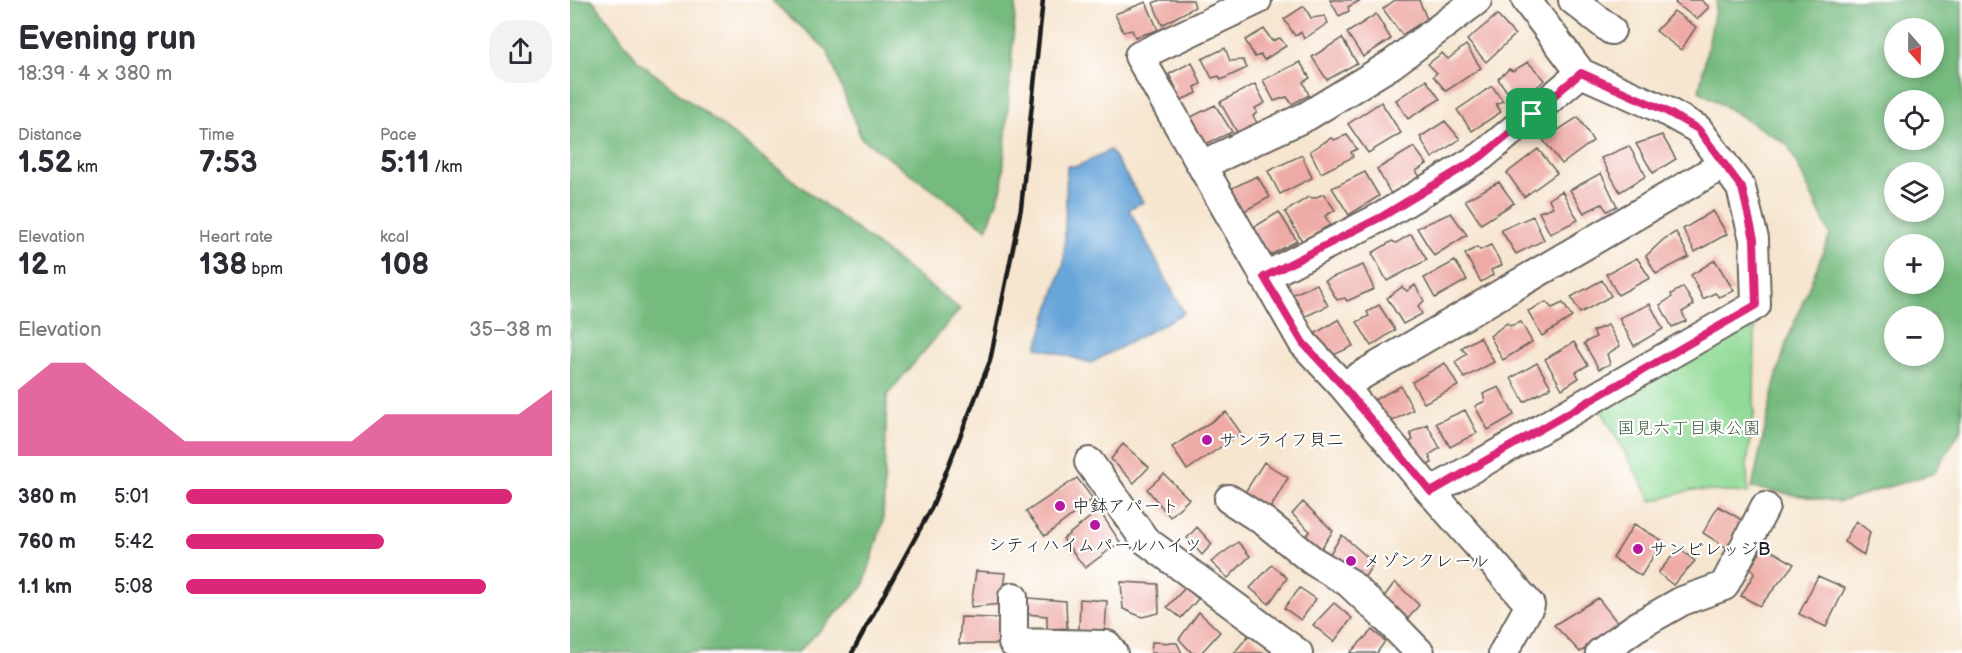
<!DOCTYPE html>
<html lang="en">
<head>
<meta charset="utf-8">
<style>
  :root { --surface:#fff; --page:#f2f2f3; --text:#2b2b33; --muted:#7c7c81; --accent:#db2777 }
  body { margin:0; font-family:"Balsamiq Sans","Klee One",sans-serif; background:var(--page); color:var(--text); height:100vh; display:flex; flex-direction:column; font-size:22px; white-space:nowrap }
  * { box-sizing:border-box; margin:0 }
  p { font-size:20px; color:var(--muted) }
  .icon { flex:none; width:33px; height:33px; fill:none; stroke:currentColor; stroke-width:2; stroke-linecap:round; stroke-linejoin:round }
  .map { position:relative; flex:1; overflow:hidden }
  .details { display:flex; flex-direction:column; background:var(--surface); width:570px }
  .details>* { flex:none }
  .needle { width:39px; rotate:160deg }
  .tools { position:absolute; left:1314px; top:18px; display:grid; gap:12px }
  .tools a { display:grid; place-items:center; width:60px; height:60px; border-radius:50%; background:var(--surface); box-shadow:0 3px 9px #0003; font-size:30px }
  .pin { position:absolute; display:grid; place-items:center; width:51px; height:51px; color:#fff; margin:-26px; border-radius:12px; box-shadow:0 3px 9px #0006 }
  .round { display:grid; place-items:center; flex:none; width:63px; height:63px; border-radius:24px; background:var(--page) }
  .summary { display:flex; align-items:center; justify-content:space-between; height:102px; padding:0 18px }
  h1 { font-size:33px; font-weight:600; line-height:45px }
  .figures { display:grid; grid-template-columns:repeat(3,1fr); gap:9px; height:102px; padding:6px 18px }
  .figures div { display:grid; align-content:center }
  .figures b { font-size:30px; font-weight:600 }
  .figures small { font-size:16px; font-weight:400 }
  .figures p { font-size:16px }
  .chart { height:168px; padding:12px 18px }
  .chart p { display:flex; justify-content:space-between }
  .chart svg { width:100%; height:108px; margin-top:6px; fill:var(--accent); opacity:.7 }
  ul { padding:0 18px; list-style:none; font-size:20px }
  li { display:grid; grid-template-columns:96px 72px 1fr; align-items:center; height:45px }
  li i { height:15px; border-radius:8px; background:var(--accent) }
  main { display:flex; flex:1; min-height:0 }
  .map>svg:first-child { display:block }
</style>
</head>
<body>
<main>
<section class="details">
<div class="summary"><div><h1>Evening run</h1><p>18:39 · 4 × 380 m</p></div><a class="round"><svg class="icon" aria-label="share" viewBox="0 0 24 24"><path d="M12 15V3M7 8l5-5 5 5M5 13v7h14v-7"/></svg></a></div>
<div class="figures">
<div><p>Distance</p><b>1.52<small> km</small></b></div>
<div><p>Time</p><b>7:53</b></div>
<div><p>Pace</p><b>5:11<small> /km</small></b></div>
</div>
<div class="figures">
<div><p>Elevation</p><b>12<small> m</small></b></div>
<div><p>Heart rate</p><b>138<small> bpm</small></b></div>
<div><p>kcal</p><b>108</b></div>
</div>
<div class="chart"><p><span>Elevation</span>35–38 m</p>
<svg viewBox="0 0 160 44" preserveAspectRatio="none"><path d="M0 44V17L10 6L20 6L30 17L40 27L50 38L60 38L70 38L80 38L90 38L100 38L110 27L120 27L130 27L140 27L150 27L160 17V44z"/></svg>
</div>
<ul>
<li><b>380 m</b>5:01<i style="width:89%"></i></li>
<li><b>760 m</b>5:42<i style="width:54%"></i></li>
<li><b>1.1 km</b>5:08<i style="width:82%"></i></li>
</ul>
</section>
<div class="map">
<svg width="1392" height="653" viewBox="0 0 1392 653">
  <rect width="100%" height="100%" fill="#fff"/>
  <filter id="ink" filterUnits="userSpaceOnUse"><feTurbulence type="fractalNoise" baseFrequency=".0167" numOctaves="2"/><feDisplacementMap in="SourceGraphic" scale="12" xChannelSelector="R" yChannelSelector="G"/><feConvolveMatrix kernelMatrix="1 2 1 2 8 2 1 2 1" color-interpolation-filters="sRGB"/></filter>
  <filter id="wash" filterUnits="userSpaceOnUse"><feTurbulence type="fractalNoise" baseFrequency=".008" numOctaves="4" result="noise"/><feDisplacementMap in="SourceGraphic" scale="24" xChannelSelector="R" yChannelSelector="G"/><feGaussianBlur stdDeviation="1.35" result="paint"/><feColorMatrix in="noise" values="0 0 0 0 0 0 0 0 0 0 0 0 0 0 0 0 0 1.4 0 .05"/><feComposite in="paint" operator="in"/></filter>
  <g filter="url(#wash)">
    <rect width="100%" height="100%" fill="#f6e5cf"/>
    <path fill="#90da95" stroke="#567b58" stroke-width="1.5" d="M1185 321 1184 415 1177 465 1178 493 1122 490 1082 501 1030 408Z"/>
    <path fill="#74ba7e" stroke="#486b4d" stroke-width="1.5" fill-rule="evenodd" d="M0 0H23L69 62 390 309 317 395 313 522 293 587 227 653 114 652 111 653H0V421L2 415 0 409Z
      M201 0H446L432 187 417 229 291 138 257 50Z
      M1147 0H1392V428L1364 473 1269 502 1182 488 1205 382 1217 341 1260 235 1218 145 1129 91ZM1324 28H1364V68H1324ZM1324 100H1364V140H1324ZM1364 172V212H1324V172ZM1324 244H1364V284H1324ZM1324 316H1364V356H1324Z"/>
    <path fill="#68a5d9" stroke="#42607a" stroke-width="1.5" d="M540 150 573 202 559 209 614 313 521 363 467 347 494 262 497 166H508Z"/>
    <g id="blocks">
      <path fill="#eeaba6" d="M590 0H623L625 7 592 25 583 3Z
        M760 0H791L778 7 779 11 769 16Z
        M825 0H849L857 19 832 35 813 9Z
        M1108 0H1131L1139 7 1127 19 1105 3Z
        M576 2 588 30 565 37 562 30 553 32 545 14Z
        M734 6 741 18 755 16 758 23 734 39 731 32 725 36 714 19Z
        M1104 11 1126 27 1111 50 1086 31Z
        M806 14 821 39 793 57 777 33Z
        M927 15 945 35 916 62 897 40Z
        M694 29 702 41 710 38 716 46 694 60 691 55 685 57 675 40Z
        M772 38 787 63 757 80 742 57Z
        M896 45 911 68 876 91 863 76 867 73 858 64 872 53 878 59Z
        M655 48 660 61 673 60 677 68 651 80 649 76 642 78 632 59Z
        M622 62 631 84 625 87 627 93 602 104 596 93 606 88 599 74Z
        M730 62 740 78 733 82 739 95 722 104 717 97 704 101 693 80Z
        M958 62 975 80 946 104 928 79 939 69 943 71Z
        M856 80 870 99 838 119 826 100Z
        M685 84 695 103 685 108 687 112 683 116 687 123 667 132 650 102Z
        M922 86 933 101 926 104 931 112 902 131 887 110Z
        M811 102 831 133 798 153 778 124Z
        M645 105 662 132 629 147 615 120Z
        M1008 117 1023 141 992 164 973 140Z
        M875 121 890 139 862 158 850 137Z
        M777 135 787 149 781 152 783 157 751 173 740 151 761 138 764 140Z
        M1092 135 1106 159 1083 173 1066 144Z
        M1059 146 1076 176 1050 192 1031 158Z
        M844 147 857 164 846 171 850 177 821 194 807 169Z
        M968 149 987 173 954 197 937 173Z
        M732 155 742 178 710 194 698 171Z
        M795 172 809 196 779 215 762 188Z
        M1031 173 1047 206 1037 211 1032 204 1014 213 1000 190Z
        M687 176 700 197 665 216 652 193Z
        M929 182 944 203 911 224 895 200Z
        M992 191 1008 220 980 234 969 212 983 207 979 199Z
        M754 194 765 210 755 216 760 225 732 241 715 212 738 197 744 198Z
        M1143 211 1157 234 1125 252 1113 229Z
        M709 212 727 241 698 256 681 229Z
        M881 213 897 235 864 256 847 228Z
        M963 216 974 240 946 254 931 230Z
        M1106 232 1119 257 1086 274 1076 256 1094 239Z
        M841 234 857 260 817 281 802 253 822 241 826 243Z
        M921 245 932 265 921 270 923 275 911 282 895 254 907 247 910 250Z
        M1067 258 1080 278 1048 295 1036 274Z
        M1145 260 1164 291 1149 297 1145 293 1133 299 1121 275Z
        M885 261 897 280 865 298 854 278Z
        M793 265 804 289 777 301 775 298 767 300 755 280Z
        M1032 280 1041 296 1010 313 1001 297Z
        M747 284 758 306 725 321 712 299Z
        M845 285 854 301 848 306 852 314 833 324 817 298 832 287 837 291Z
        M1113 287 1124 305 1112 312 1116 321 1102 327 1090 305 1102 297 1101 294Z
        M976 302 982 308 993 303 1002 317 972 336 958 311Z
        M1080 304 1093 329 1064 346 1049 318Z
        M809 305 825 330 801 346 787 322 799 316 797 312Z
        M769 319 783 346 755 359 741 336Z
        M951 322 962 342 933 360 920 336 937 323 940 326Z
        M1038 325 1050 346 1037 354 1040 364 1029 369 1014 343 1026 337 1023 331Z
        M910 337 924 362 894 378 885 362 897 354 891 348Z
        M1004 342 1018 365 1006 372 1009 378 992 389 975 359Z
        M875 363 888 386 854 403 842 382Z
        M967 363 981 387 954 402 941 378Z
        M831 386 843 410 811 427 796 404Z
        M929 387 944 415 918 430 905 406 915 401 913 394Z
        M895 410 907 433 880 447 866 423Z
        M656 412 671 433 617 470 602 447Z
        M857 424 870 448 859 455 862 463 846 469 833 446 843 440 840 433Z
        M553 444 579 467 564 483 541 459Z
        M694 462 718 478 697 514 672 497Z
        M594 474 619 499 600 517 577 489Z
        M507 478 523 499 475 536 456 512Z
        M733 502 763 531 746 556 731 544 740 531 722 514Z
        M1148 506 1172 520 1157 548 1133 533Z
        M529 510 550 542 515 568 493 539Z
        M1286 521 1300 532 1294 555 1274 542Z
        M1064 524 1093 541 1071 576 1043 558Z
        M627 527 642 544 632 555 617 538Z
        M772 535 804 563 790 584 757 558Z
        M668 542 680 556 658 578 641 562Z
        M1194 546 1224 564 1190 606 1171 596 1184 574 1181 567Z
        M1109 548 1125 561 1103 585 1088 573Z
        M702 565 717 578 699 604 680 588Z
        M406 571 436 573 432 604 401 607Z
        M1248 576 1275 588 1256 627 1229 614Z
        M551 582 588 584 589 613 572 617 553 609Z
        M825 582 849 605 833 625 810 602Z
        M616 587 628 599 611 618 597 607Z
        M730 588 746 599 731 620 714 608Z
        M458 598 496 601 497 628 477 629V616L457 614Z
        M1028 598 1051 627 1010 652 984 625Z
        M510 599 537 601 535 630H509Z
        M764 603 782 618 764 642 743 625Z
        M629 612 650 632 631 653H622L609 639Z
        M391 617 428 618V644H389Z
        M802 630 815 641 807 653H780Z
        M679 635 703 653H664Z
        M582 642 607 643 612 653H581Z"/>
    </g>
  </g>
  <g filter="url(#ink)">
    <use href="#blocks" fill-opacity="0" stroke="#68625b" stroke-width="1.5"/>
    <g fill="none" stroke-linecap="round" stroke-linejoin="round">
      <g stroke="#68625b" stroke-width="32">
        <path id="minor" d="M687 0 569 56 733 343 773 386 861 492 960 605 933 653
          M1003 0 1041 30
          M632 165 737 116 822 64 907 0
          M694 277 813 216 912 156 1011 73
          M773 386 1154 164
          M519 462 575 540 728 653
          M861 492 1186 305 1184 239 1171 188 1128 129 1094 110 1011 73 956 0
          M659 499 695 522 743 561 778 582 815 617 850 653
          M443 597V643L537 645 543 653
          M1030 653 1066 627 1112 601 1154 586 1195 507"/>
      </g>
      <use href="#minor" stroke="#fff" stroke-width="28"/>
      <path stroke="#1c1c1c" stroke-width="4.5" d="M282 653 362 507 420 361 451 208 473 0"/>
    </g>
  </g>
  <g fill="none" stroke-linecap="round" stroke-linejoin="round" filter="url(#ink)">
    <g stroke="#fff" stroke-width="12">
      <path id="route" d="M1011 73 1094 110 1128 129 1172 188 1184 239 1186 305 861 492 773 386 733 343 694 277 813 216 912 156Z"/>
    </g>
    <use href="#route" stroke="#db2777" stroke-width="8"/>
  </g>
  <g fill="#b5179e" stroke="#fff" stroke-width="2">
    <circle cx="637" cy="440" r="6"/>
    <circle cx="490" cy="506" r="6"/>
    <circle cx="525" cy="525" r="6"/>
    <circle cx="1068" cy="549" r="6"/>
    <circle cx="781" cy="561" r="6"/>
  </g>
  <g text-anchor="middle" stroke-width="4.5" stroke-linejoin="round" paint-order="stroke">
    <g font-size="18" fill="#455e46" stroke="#fff">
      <text x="1119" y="434">国見六丁目東公園</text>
    </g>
    <g font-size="18" fill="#1c1c1c" stroke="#fff" text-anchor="start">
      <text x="649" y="446">サンライフ貝二</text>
      <text x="502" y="512">中鉢アパート</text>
      <text x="525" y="551" text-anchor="middle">シティハイムパールハイツ</text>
      <text x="1080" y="555">サンビレッジB</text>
      <text x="793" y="567">メゾンクレール</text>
    </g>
  </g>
</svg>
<div class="tools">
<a><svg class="needle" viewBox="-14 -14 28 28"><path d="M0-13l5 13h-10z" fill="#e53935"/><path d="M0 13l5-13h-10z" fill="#7c7c81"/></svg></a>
<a><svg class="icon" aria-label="locate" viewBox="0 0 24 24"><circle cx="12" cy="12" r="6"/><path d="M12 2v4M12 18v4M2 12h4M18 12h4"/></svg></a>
<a><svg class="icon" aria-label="layers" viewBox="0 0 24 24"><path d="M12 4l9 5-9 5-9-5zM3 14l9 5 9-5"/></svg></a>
<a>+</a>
<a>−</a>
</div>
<div class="pin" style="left:962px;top:114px;background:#1e9e55"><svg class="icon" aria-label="arrive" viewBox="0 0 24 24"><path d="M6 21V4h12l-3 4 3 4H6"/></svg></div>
</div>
</main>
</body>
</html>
